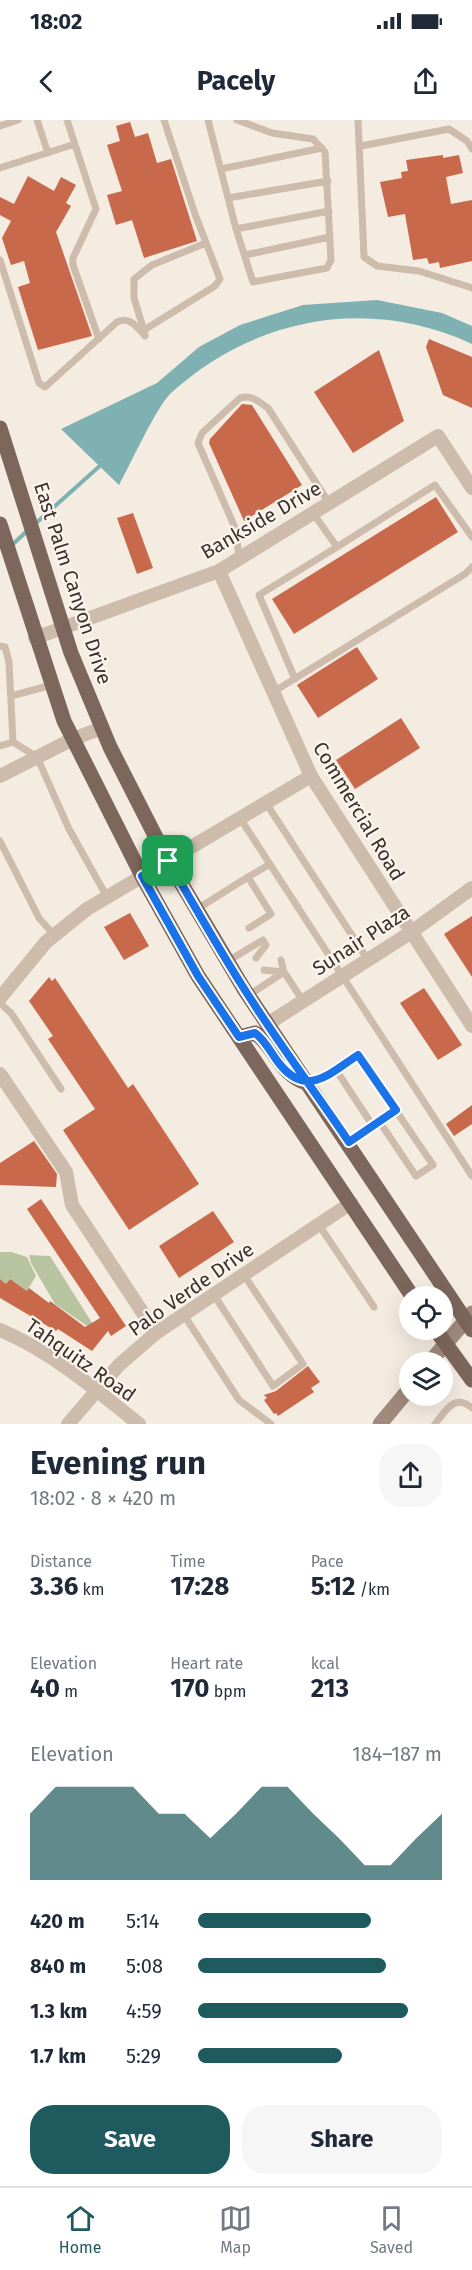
<!DOCTYPE html>
<html lang="en">
<head>
<meta charset="utf-8">
<style>
  :root { --surface:#fff; --page:#f6f6f7; --text:#1f2937; --muted:#747a83; --line:#e0e1e3; --accent:#1f5a5e }
  body { margin:0; font-family:"Fira Sans",sans-serif; background:var(--page); color:var(--text); height:100vh; display:flex; flex-direction:column; font-size:22px; white-space:nowrap }
  * { box-sizing:border-box; margin:0 }
  p { font-size:20px; color:var(--muted) }
  .icon { flex:none; width:33px; height:33px; fill:none; stroke:currentColor; stroke-width:2; stroke-linecap:round; stroke-linejoin:round }
  .map { position:relative; height:1304px; overflow:hidden }
  .sheet { display:flex; flex-direction:column; background:var(--surface); flex:1 }
  .sheet>* { flex:none }
  .controls { position:absolute; left:399px; top:1166px; display:grid; gap:12px }
  .controls a { display:grid; place-items:center; width:54px; height:54px; border-radius:50%; background:var(--surface); box-shadow:0 6px 24px #0002; font-size:30px }
  .pin { position:absolute; display:grid; place-items:center; width:51px; height:51px; color:#fff; margin:-26px; border-radius:12px; box-shadow:0 3px 9px #0006 }
  .round { display:grid; place-items:center; flex:none; width:63px; height:63px; border-radius:24px; background:var(--page) }
  .head { display:flex; align-items:center; justify-content:space-between; height:102px; padding:0 30px }
  h1 { font-size:33px; font-weight:700; line-height:45px }
  .metrics { display:grid; grid-template-columns:repeat(3,1fr); gap:9px; height:102px; padding:6px 30px }
  .metrics div { display:grid; align-content:center }
  .metrics b { font-size:26px; font-weight:700 }
  .metrics small { font-size:16px; font-weight:400 }
  .metrics p { font-size:16px }
  .chart { height:168px; padding:12px 30px }
  .chart p { display:flex; justify-content:space-between }
  .chart svg { width:100%; height:108px; margin-top:6px; fill:var(--accent); opacity:.7 }
  .primary-button { display:flex; gap:12px; margin-top:auto; padding:12px 30px }
  .primary-button a { flex:1; height:69px; border-radius:24px; background:var(--accent); color:#fff; font-size:24px; font-weight:700; line-height:69px; text-align:center }
  .primary-button a+a { background:var(--page); color:var(--text) }
  ul { padding:0 30px; list-style:none; font-size:20px }
  li { display:grid; grid-template-columns:96px 72px 1fr; align-items:center; height:45px }
  li i { height:15px; border-radius:8px; background:var(--accent) }
  .status { display:flex; justify-content:space-between; align-items:center; height:42px; padding:0 30px; background:var(--surface); direction:ltr }
  .status svg { height:16px; fill:currentColor }
  header { display:flex; justify-content:space-between; align-items:center; height:78px; padding:0 30px; background:var(--surface); font-size:27px; font-weight:700 }
  .tab-bar { display:flex; justify-content:space-around; align-items:center; height:84px; border-top:2px solid var(--line); background:var(--surface); font-size:16px; color:var(--muted) }
  .tab-bar a { display:grid; justify-items:center; gap:3px }
  .tab-bar .on { color:var(--accent) }
  .map>svg:first-child { display:block }
</style>
</head>
<body>
<div class="status"><b>18:02</b><svg viewBox="0 0 49 12"><path d="M0 12V9h3v3zM5 12V6h3v6zM10 12V3h3v9zM15 12V0h3v12zM26 1h20v11H26zM47 4h2v5h-2z"/></svg></div>
<header><svg class="icon" aria-label="back" viewBox="0 0 24 24"><path d="M15 5l-7 7 7 7"/></svg>Pacely<svg class="icon" aria-label="share" viewBox="0 0 24 24"><path d="M12 15V3M7 8l5-5 5 5M5 13v7h14v-7"/></svg></header>
<div class="map">
<svg width="472" height="1304" viewBox="0 0 472 1304">
  <rect width="100%" height="100%" fill="#f4ebe1"/>
  <path fill="#b8c4a0" d="M0 1132H11L27 1137 36 1156 27 1171 10 1159 6 1164 0 1159Z
    M29 1135 50 1136 99 1214 55 1184 31 1143Z"/>
  <path fill="#7fb0b2" d="M377 180 442 193 472 206V224C368 176 255 197 171 273 157 286 130 345 119 365L61 309 157 263 199 227 240 205 303 185Z"/>
  <g fill="none" stroke-linecap="round" stroke-linejoin="round">
    <path stroke="#7fb0b2" stroke-width="4" d="M35 404 103 343
      M11 426 27 411"/>
  </g>
  <path fill="#c8694b" d="M130 2 135 17 148 13 157 43 171 39 197 121 144 138 132 100 116 105 107 75 122 71 107 25 120 21 116 6Z
    M443 35V38L459 35 463 53 446 57 451 84 472 80V141L440 148 439 142 429 144 427 138 413 140 405 94 388 97 380 62 402 58 401 52 408 51 406 40Z
    M28 56 54 71 61 57 76 65 66 83 71 86 56 112 92 216 38 230 18 167 30 163 24 141 11 145 2 118 11 101 0 95V77L14 84Z
    M429 219 472 237V288L443 275 426 227Z
    M379 230 404 301 353 333 314 272Z
    M242 284 252 285 302 365 244 401 209 323 210 319Z
    M436 377 458 412 294 514 272 479Z
    M133 393 153 448 137 454 117 398Z
    M357 527 378 559 318 598 297 565Z
    M401 598 420 628 355 669 336 640Z
    M130 793 149 826 124 840 104 807Z
    M472 796V857L444 814Z
    M49 857 52 861 55 858 128 968 133 964 199 1064 129 1110 63 1010 95 989 48 919 53 916 29 881Z
    M424 868 462 925 438 940 400 883Z
    M472 985V1004L454 1016 446 1004Z
    M34 1021 57 1054 56 1067 0 1065V1043Z
    M41 1079 126 1206 111 1216 108 1211 92 1231 58 1209 56 1211 0 1178V1159L6 1164 10 1159 27 1171 29 1168 49 1183 50 1181 85 1207 100 1198 27 1089Z
    M213 1091 234 1122 179 1158 159 1126Z
    M308 1246 320 1262 311 1268 314 1272 278 1296 276 1293 274 1294 264 1280 267 1278 264 1275 276 1271Z"/>
  <g fill="none" stroke-linecap="round" stroke-linejoin="round">
    <path stroke="#cdbbac" stroke-width="7" d="M37 0 48 33
      M67 0 96 89 73 138V145L99 219
      M208 0 236 109 253 162 327 148 331 140 325 32 313 19 272 13 237 0
      M358 0 364 137 377 146 419 151 472 168
      M0 6 18 0
      M361 26 449 9 467 21 472 29
      M0 48 75 24
      M221 49 322 28
      M228 78 328 61
      M236 109 329 91
      M245 135 330 117
      M0 140 39 263 45 267 117 202C130 196 137 207 145 216
      M144 210 215 166 220 159 195 94 164 0
      M145 214 134 178V159L152 145 206 123
      M313 393 337 427 435 365 472 417
      M239 438 236 410 198 323 202 313 240 278C251 274 259 282 268 288L329 383
      M0 526 5 527 9 542 13 622
      M295 559 259 475 337 427
      M273 572 465 454 472 447
      M11 576 52 565
      M13 622 37 637 69 709 107 777
      M0 626 13 622
      M266 683 368 840
      M240 698 472 1056
      M0 721 39 798 54 815
      M248 757 270 744
      M197 789 248 757 271 794 249 808
      M281 840 284 852
      M228 841 263 820 266 825 256 838
      M264 850 283 852
      M249 875 284 852 303 881
      M0 883 11 893 61 969
      M336 950 373 1006
      M309 963 326 956 358 935 433 1045 416 1056 379 1001
      M349 1022 396 990
      M319 1105 374 1187
      M214 1175 273 1266 303 1244 244 1155
      M184 1195 239 1280 271 1304
      M435 1304C446 1290 455 1273 472 1288"/>
    <path stroke="#cdbbac" stroke-width="14" d="M219 451 311 656 472 906
      M35 518 219 451 438 316 472 368
      M0 656 73 619 102 608
      M0 878 46 822 87 789 311 656
      M269 903 410 813 472 768
      M0 954 66 1052 72 1085 156 1213
      M0 1210C52 1232 95 1269 139 1304
      M68 1304 119 1245 156 1213 351 1083"/>
    <path stroke="#a18a7d" stroke-width="15" d="M430 1242 472 1193
      M380 1304 410 1268"/>
    <path stroke="#7d675c" stroke-width="15" d="M0 308 71 533 110 627 168 741 244 869 472 1210
      M0 404 64 601 142 756 198 856 412 1176
      M239 917 255 913C275 927 280 955 307 963
      M435 1209 472 1260"/>
  </g>
  <g fill="none" stroke-linecap="round" stroke-linejoin="round">
    <g stroke="#fff" stroke-width="12">
      <path id="route" d="M168 741 142 756 198 856 239 917 255 913C265 920 271 933 278 942 306 979 329 954 358 935L396 990 349 1022C314 970 276 920 243 867 217 826 193 783 168 741"/>
    </g>
    <use href="#route" stroke="#1a73e8" stroke-width="8"/>
  </g>
  <g text-anchor="middle" stroke-width="4.5" stroke-linejoin="round" paint-order="stroke">
    <g font-size="20" fill="#3b302b" stroke="#fbf5ee">
      <text transform="translate(261 400) rotate(-30)" y="7">Bankside Drive</text>
      <text transform="translate(73 463) rotate(72)" y="7">East Palm Canyon Drive</text>
      <text transform="translate(359 691) rotate(59)" y="7">Commercial Road</text>
      <text transform="translate(361 820) rotate(-33)" y="7">Sunair Plaza</text>
      <text transform="translate(191 1169) rotate(-35)" y="7">Palo Verde Drive</text>
      <text transform="translate(81 1240) rotate(35)" y="7">Tahquitz Road</text>
    </g>
  </g>
</svg>
<div class="controls">
<a><svg class="icon" aria-label="locate" viewBox="0 0 24 24"><circle cx="12" cy="12" r="6"/><path d="M12 2v4M12 18v4M2 12h4M18 12h4"/></svg></a>
<a><svg class="icon" aria-label="layers" viewBox="0 0 24 24"><path d="M12 4l9 5-9 5-9-5zM3 14l9 5 9-5"/></svg></a>
</div>
<div class="pin" style="left:168px;top:741px;background:#1e9e55"><svg class="icon" aria-label="arrive" viewBox="0 0 24 24"><path d="M6 21V4h12l-3 4 3 4H6"/></svg></div>
</div>
<section class="sheet">
<div class="head"><div><h1>Evening run</h1><p>18:02 · 8 × 420 m</p></div><a class="round"><svg class="icon" aria-label="share" viewBox="0 0 24 24"><path d="M12 15V3M7 8l5-5 5 5M5 13v7h14v-7"/></svg></a></div>
<div class="metrics">
<div><p>Distance</p><b>3.36<small> km</small></b></div>
<div><p>Time</p><b>17:28</b></div>
<div><p>Pace</p><b>5:12<small> /km</small></b></div>
</div>
<div class="metrics">
<div><p>Elevation</p><b>40<small> m</small></b></div>
<div><p>Heart rate</p><b>170<small> bpm</small></b></div>
<div><p>kcal</p><b>213</b></div>
</div>
<div class="chart"><p><span>Elevation</span>184–187 m</p>
<svg viewBox="0 0 160 44" preserveAspectRatio="none"><path d="M0 44V17L10 6L20 6L30 6L40 6L50 17L60 17L70 27L80 17L90 6L100 6L110 17L120 27L130 38L140 38L150 27L160 17V44z"/></svg>
</div>
<ul>
<li><b>420 m</b>5:14<i style="width:71%"></i></li>
<li><b>840 m</b>5:08<i style="width:77%"></i></li>
<li><b>1.3 km</b>4:59<i style="width:86%"></i></li>
<li><b>1.7 km</b>5:29<i style="width:59%"></i></li>
</ul>
<div class="primary-button"><a>Save</a><a>Share</a></div>
</section>
<nav class="tab-bar">
<a class="on"><svg class="icon" aria-label="home" viewBox="0 0 24 24"><path d="M3 11l9-7 9 7M6 9v11h12V9"/></svg>Home</a>
<a><svg class="icon" aria-label="map" viewBox="0 0 24 24"><path d="M3 6l6-2 6 2 6-2v14l-6 2-6-2-6 2zM9 4v14M15 6v14"/></svg>Map</a>
<a><svg class="icon" aria-label="saved" viewBox="0 0 24 24"><path d="M7 4h10v16l-5-4-5 4z"/></svg>Saved</a>
</nav>
</body>
</html>
